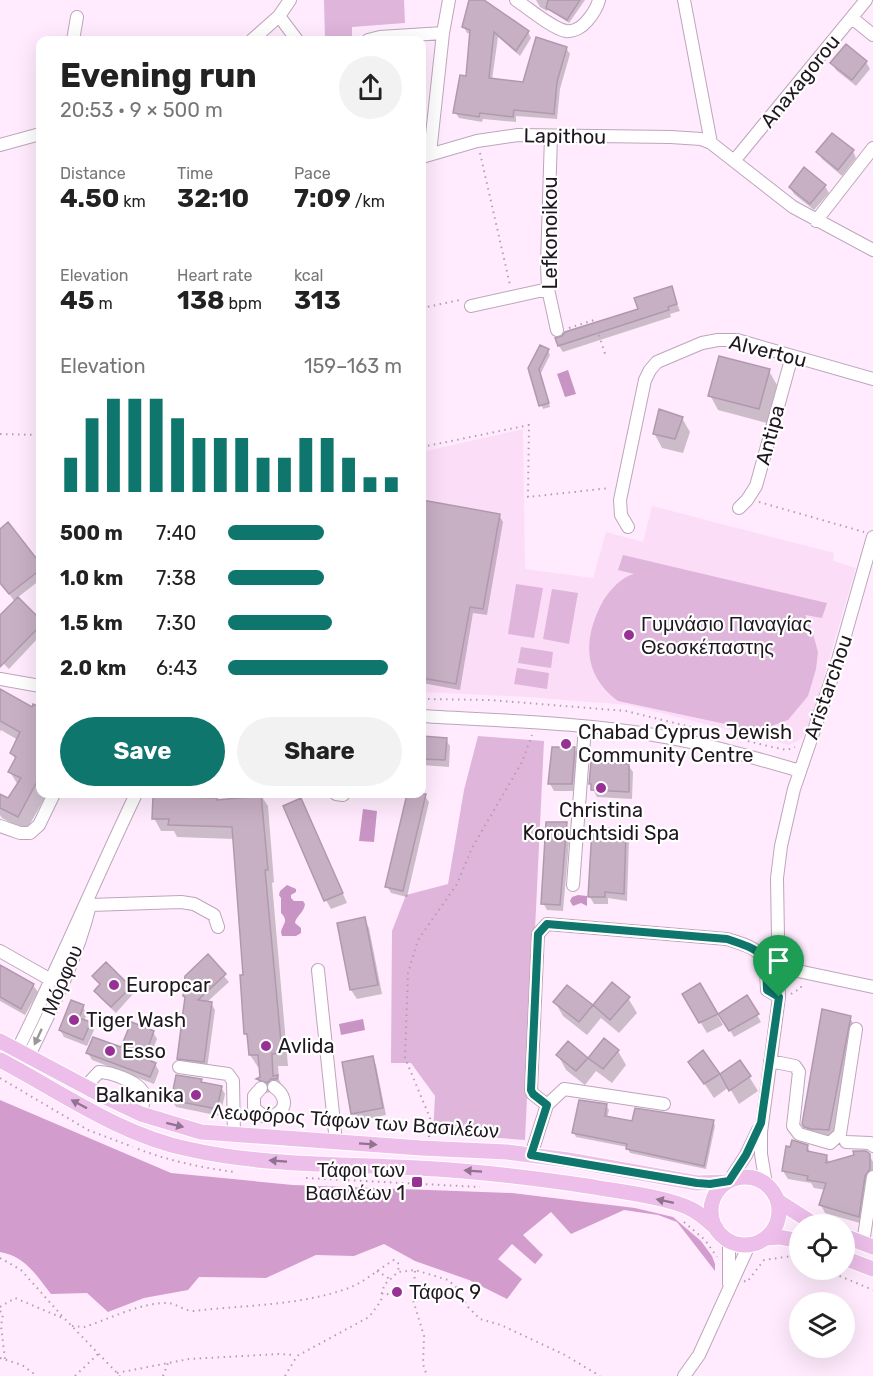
<!DOCTYPE html>
<html lang="en">
<head>
<meta charset="utf-8">
<style>
  :root { --surface:#fff; --page:#f2f2f2; --text:#222; --muted:#767676; --accent:#0f766e }
  body { margin:0; font-family:Rubik,sans-serif; background:var(--page); color:var(--text); height:100vh; display:flex; flex-direction:column; font-size:22px; white-space:nowrap }
  * { box-sizing:border-box; margin:0 }
  p { font-size:20px; color:var(--muted) }
  .icon { flex:none; width:33px; height:33px; fill:none; stroke:currentColor; stroke-width:2; stroke-linecap:round; stroke-linejoin:round }
  .map { position:relative; flex:1; overflow:hidden }
  .drawer { position:absolute; left:36px; top:36px; width:390px; height:762px; display:flex; flex-direction:column; background:var(--surface); border-radius:12px; box-shadow:0 6px 24px #0002 }
  .drawer>* { flex:none }
  .tools { position:absolute; left:789px; top:1214px; display:grid; gap:12px }
  .tools a { display:grid; place-items:center; width:66px; height:66px; border-radius:50%; background:var(--surface); box-shadow:0 6px 24px #0002; font-size:30px }
  .pin { position:absolute; display:grid; place-items:center; width:51px; height:51px; color:#fff; margin:-62px -26px; border-radius:50% 50% 50% 0; rotate:-45deg; box-shadow:0 0 6px #0007 }
  .pin .icon { rotate:45deg }
  .round { display:grid; place-items:center; flex:none; width:63px; height:63px; border-radius:32px; background:var(--page) }
  .headline { display:flex; align-items:center; justify-content:space-between; height:102px; padding:0 24px }
  h1 { font-size:33px; font-weight:700; line-height:45px }
  .figures { display:grid; grid-template-columns:repeat(3,1fr); gap:9px; height:102px; padding:6px 24px }
  .figures div { display:grid; align-content:center }
  .figures b { font-size:26px; font-weight:700 }
  .figures small { font-size:16px; font-weight:400 }
  .figures p { font-size:16px }
  .chart { height:168px; padding:12px 24px }
  .chart p { display:flex; justify-content:space-between }
  .chart svg { width:100%; height:108px; margin-top:6px; stroke:var(--accent); stroke-width:6 }
  .button { display:flex; gap:12px; margin-top:auto; padding:12px 24px }
  .button a { flex:1; height:69px; border-radius:36px; background:var(--accent); color:#fff; font-size:24px; font-weight:700; line-height:69px; text-align:center }
  .button a+a { background:var(--page); color:var(--text) }
  ul { padding:0 24px; list-style:none; font-size:20px }
  li { display:grid; grid-template-columns:96px 72px 1fr; align-items:center; height:45px }
  li i { height:15px; border-radius:8px; background:var(--accent) }
  .map>svg:first-child { display:block }
</style>
</head>
<body>
<div class="map">
<svg width="873" height="1376" viewBox="0 0 873 1376">
  <rect width="100%" height="100%" fill="#ffebfd"/>
  <path fill="#fcddf8" d="M523 429 525 569 593 578 606 532 643 542 652 506 834 553 833 561 856 568 808 731 801 739 789 745 629 705 527 697 422 692V452Z"/>
  <path fill="#dfb5db" d="M324 0H404L405 23 352 27V40H325Z
    M623 555 827 603 822 618 805 615 812 630 818 652 816 669 808 696 788 720 758 731 618 701C582 674 583 638 603 601 610 590 621 577 634 574L618 570Z
    M516 584 543 588 534 638 508 634Z
    M552 589 578 593 569 644 543 639Z
    M521 647 553 652 551 668 518 663Z
    M517 668 549 673 547 689 514 684Z
    M478 736 544 741 525 1140 433 1133 435 1096 411 1063H391L392 931 406 895 448 884 464 790Z"/>
  <path fill="#d29dcd" d="M0 1100 171 1173 293 1185 512 1193 635 1208 673 1217 701 1241 712 1256 715 1264V1271L677 1222 658 1215 624 1210 571 1234 551 1212 523 1235 543 1255 535 1264 512 1244 498 1259 522 1279 507 1299 469 1280 415 1261 384 1244 354 1256 316 1255 266 1278 199 1277 188 1290 144 1298 108 1312 87 1293 51 1294C36 1275 25 1256 0 1252Z"/>
  <path fill="#c894c3" d="M568 370 576 394 565 397 557 374Z
    M363 809 377 811 374 842 359 841Z
    M287 885 296 889V892L291 895V898L294 901H303L305 904C304 913 296 916 295 923L301 928V933L296 936H282L281 932C283 923 289 921 281 913V898L279 895 280 891Z
    M578 895 587 896V906L581 903 573 906 570 901 572 897Z
    M363 1019 365 1030 341 1035 339 1024Z"/>
  <path fill="#0003" d="M470 0H481L528 32 531 38 520 56 498 37 492 80 524 83 566 48 570 54 560 89 557 119 516 116V122L483 119 482 122 459 118 455 112 467 77 471 34 467 33 464 27Z
    M536 0H585L569 23 548 9 547 11 540 7Z
    M866 62 870 69 856 86 836 70 832 63Z
    M853 151 856 158 842 176 822 159 818 153Z
    M825 186 829 193 814 210 794 194 790 187Z
    M671 288 680 311 670 314 671 317 563 352 559 346 557 339 640 310Z
    M548 351 550 355 540 375 550 407 543 409 529 368Z
    M769 371 777 385 767 423 718 410 710 395Z
    M682 418 690 432 683 453 662 448 654 433Z
    M422 502 499 515 503 522 487 615 473 613 460 690 422 683Z
    M8 524 40 566V580L17 598 40 621V636L9 669 0 660V618L15 602 0 582V531Z
    M0 691 32 709 34 706 40 709V794H47L26 831 2 818 0 815V796L8 800 18 785 10 772 16 761 12 753 18 740 1 730 0 732Z
    M422 738 446 740 450 746 449 767 422 765Z
    M574 748 578 755 576 791H554L550 784Z
    M628 765 633 772 632 799 597 797 590 783Z
    M260 794 268 806 274 882 272 883 288 1066H278L279 1080 284 1089 275 1094 270 1092 266 1093 258 1080 262 1078 261 1067H258L250 1055 249 1040 246 1034 244 976 234 839 177 837 174 831H161L154 818 217 801 250 798 249 795Z
    M409 794 425 796 429 802 407 897 391 893 387 886Z
    M306 809 347 903 331 909 326 900Z
    M566 824 570 830 563 911 547 910 543 903Z
    M609 829 612 834H625L629 841 627 901 608 898V904H594L590 897Z
    M364 919 369 928 382 994 357 999 351 990Z
    M208 957 229 982 206 1003H211L215 1010 207 1069 182 1066 178 1059 186 999 184 996Z
    M0 967 33 985 38 992 25 1015 0 1001Z
    M94 976 129 988 133 994 116 1013 100 998 96 991 101 986Z
    M613 984 628 998 637 1013 619 1033 601 1018 587 1035 563 1016 555 1002 567 987 593 1007Z
    M700 985 718 1016 747 997 761 1022 734 1037 720 1014 718 1016 723 1025 707 1033 684 995Z
    M83 1007 87 1014 84 1021 89 1023 94 1030 87 1046 64 1037 60 1030Z
    M850 1018 854 1025 833 1136 809 1133 803 1123Z
    M127 1022 153 1032 157 1039 148 1062 155 1064 159 1071 154 1084 92 1060 88 1053 122 1049 130 1027Z
    M604 1040 618 1051 626 1065 612 1083 596 1071 585 1085 566 1070 558 1055 568 1043 588 1060Z
    M703 1052 719 1076 740 1062 758 1091 739 1104 729 1087 714 1098 690 1062Z
    M372 1058 376 1065 386 1115 357 1121 353 1114 344 1063Z
    M201 1080 203 1084 221 1087 225 1094 220 1116 176 1107 172 1100Z
    M606 1105 609 1110 607 1118 633 1123 713 1121 715 1126 706 1169 630 1153 627 1147 576 1137 574 1133Z
    M807 1146 811 1153 826 1156 830 1163 869 1155 873 1162V1179L863 1224 825 1213 821 1205 826 1190 814 1188 811 1183 788 1179 783 1171Z"/>
  <path fill="#c7afc4" stroke="#b099ae" stroke-width="1.5" d="M469 0H484L529 31 516 51 494 32 489 78 523 82 536 37 567 47 557 82 554 114 514 110 513 117 480 113 479 117 453 113 460 75 466 76 470 30 462 27Z
    M548 0H580L567 20 546 8Z
    M846 44 867 61 852 80 830 63Z
    M832 133 854 150 838 170 816 152Z
    M804 167 826 185 810 204 789 187Z
    M672 286 677 304 668 307 669 310 558 346 555 338 562 336 565 332 638 309 634 298Z
    M540 345 549 349 539 369 549 403 539 406 528 368Z
    M719 356 770 369 759 409 708 396Z
    M659 409 683 417 675 439 653 434Z
    M422 500 500 514 483 609 470 607 456 684 422 678Z
    M8 522 40 563V570L9 594 0 583V529Z
    M18 597 40 619V626L0 667V615Z
    M0 689 32 707 33 704 40 707V776L18 817 0 808V794L8 798 21 778 8 772 16 757 10 753 20 732 0 721Z
    M422 736 447 738 445 760 422 759Z
    M552 747H575L572 784H548Z
    M591 762 629 764V792L591 790V784H589Z
    M248 794H261L268 870H265L282 1053 272 1054 273 1076 278 1075 277 1079H271L267 1083 256 1079 260 1077 258 1055H249L247 1034H244L240 975H243L232 827 168 825 169 819H152L153 796 217 798V800L248 797Z
    M407 794H426L403 891 385 887Z
    M301 798 343 893 324 901 283 806Z
    M546 822H567L560 905 541 904Z
    M610 828V833L626 832 624 894 605 892V897H588L592 829Z
    M365 917 378 985 350 990 337 923Z
    M208 954 226 974 198 1000 212 1002 204 1062 177 1059 185 997 183 996 185 976Z
    M106 962 131 987 111 1007 94 991 100 984 92 976Z
    M0 965 34 984 21 1009 0 997Z
    M612 982 630 997 610 1020 593 1005Z
    M700 983 718 1014 699 1023 682 994Z
    M567 985 593 1005 579 1022 553 1002Z
    M747 995 759 1014 729 1031 718 1014Z
    M71 1000 84 1005 79 1018 91 1022 83 1040 59 1030Z
    M822 1009 851 1016 829 1130 811 1129 804 1127 802 1124Z
    M124 1019 154 1031 144 1058 156 1063 150 1077 86 1053 93 1037 121 1047 130 1025Z
    M604 1038 619 1050 603 1069 588 1058Z
    M568 1041 588 1058 576 1071 556 1055Z
    M703 1050 720 1074 704 1084 688 1062Z
    M373 1056 383 1108 351 1114 342 1062Z
    M740 1060 751 1076 729 1091 720 1074Z
    M176 1075 202 1079 201 1082 222 1086 217 1109 171 1100Z
    M579 1100 607 1104 605 1116 632 1121 635 1108 714 1120 704 1166 626 1149 627 1144 572 1133Z
    M792 1140 808 1145 807 1151 827 1155 826 1163 854 1155 853 1151H866L870 1154V1169L865 1176 859 1217 819 1205 826 1183 807 1180 808 1176 782 1171 786 1146 790 1147Z"/>
  <g fill="none" stroke-linecap="round" stroke-linejoin="round">
    <g stroke="#bda6bb" stroke-width="14">
      <path id="minor" d="M516 0C528 8 553 29 566 31 574 32 582 27 587 21 593 14 597 8 599 0
        M684 0 711 143
        M279 16 297 40
        M852 18 873 35
        M73 40 77 17
        M252 40 279 16 290 0
        M368 40 380 37 443 33
        M551 136 547 264 548 289 557 330
        M0 145 40 134
        M430 153 443 33 449 0
        M422 157 477 141 518 135 671 137 701 139 711 143 793 207 873 250
        M734 161 866 0
        M816 221 873 148
        M471 306 548 289
        M739 508 747 500 756 486 792 356
        M628 527 621 515 620 500 645 380 650 370 657 362 702 343 718 340H737L873 379
        M0 679 40 686
        M422 716C499 721 577 722 654 735 704 743 752 757 800 771
        M336 794 343 795
        M0 826 20 833H30L39 825 54 794
        M573 885 585 727
        M90 905 181 902 194 904 214 915 218 927
        M0 951 51 980
        M779 967 873 987
        M318 970 336 1142
        M770 1061 795 1066 799 1072 793 1126 799 1134 830 1143 840 1134 856 1029
        M10 1065C55 976 93 884 136 794
        M179 1067 228 1074 233 1081 234 1135
        M21 1072C47 1018 76 963 90 905
        M86 1086 99 1072C110 1072 141 1082 144 1095 145 1100 141 1109 141 1114
        M261 1088 254 1096V1108L263 1116C268 1116 274 1116 278 1113 289 1105 283 1093 274 1087
        M547 1105 533 1094 531 1090 538 934 547 924 727 939C763 950 766 953 767 990L779 997
        M846 1142 870 1143 873 1146
        M531 1155 547 1105 564 1089 664 1104
        M729 1181 746 1155 758 1130
        M766 1184 761 1154V1132L779 997 777 878 781 846 794 789 838 660 873 537
        M729 1241V1284
        M863 1243 873 1177
        M684 1376 699 1355 749 1245"/>
    </g>
    <g stroke="#fff" stroke-width="17">
      <path id="major" d="M0 1041 101 1095 141 1114 201 1132 421 1148 507 1152 568 1160 697 1183 726 1182
        M0 1060C61 1092 120 1135 188 1149 263 1166 342 1164 418 1168 477 1171 535 1178 594 1187 621 1192 667 1197 691 1209 701 1214 708 1221 716 1228
        M711 1211a34 34 0 1 1 68 0a34 34 0 1 1-68 0Z
        M778 1201 814 1224
        M844 1236 873 1247
        M766 1238 779 1237 800 1241
        M844 1258 873 1269"/>
    </g>
    <path stroke="#afa0ae" stroke-width="2" stroke-dasharray="1.5 4.5" stroke-linecap="butt" d="M480 153 510 285
      M422 308 460 300
      M569 328 594 320
      M599 335 606 357
      M0 434 40 435
      M422 447 529 425 528 497 610 488
      M759 502 864 532
      M422 699 490 700 626 711 772 747 787 750 795 747
      M791 994 801 988V985
      M0 1078 88 1130 133 1147
      M429 1137 430 1118 405 1058 408 973 418 940 457 884 472 848 522 762 532 735
      M138 1149C170 1161 202 1168 235 1172
      M306 1178 480 1187
      M684 1222 705 1240 717 1257
      M0 1258 21 1270 63 1317
      M823 1269 873 1290
      M377 1271 390 1279
      M415 1271 413 1300 424 1336 423 1364 427 1376
      M744 1281 747 1282 764 1260 792 1256 800 1259
      M381 1293 393 1295
      M0 1307 15 1298 65 1319 120 1376
      M0 1311 3 1314 1 1326 5 1359
      M72 1326 84 1327C110 1319 139 1303 167 1303 176 1303 183 1311 194 1311 244 1305 297 1306 346 1289 364 1283 378 1269 394 1260L399 1264 398 1272
      M0 1358 22 1365 37 1376
      M117 1373 189 1359 279 1354 295 1355
      M75 1376 98 1354
      M163 1376 168 1363
      M285 1376 297 1356 369 1317 381 1301 384 1285 398 1272 415 1270 448 1280 456 1287 468 1307 480 1319 501 1325 565 1355 600 1376"/>
    <use href="#minor" stroke="#fff" stroke-width="12"/>
    <use href="#major" stroke="#ecbee9" stroke-width="15"/>
  </g>
  <defs><path id="oneway-solid" d="M-6-.8H1V-3.2L6.5 0L1 3.2V.8H-6Z" transform="scale(1.5)"/></defs>
  <use fill="#9a979a" href="#oneway-solid" transform="translate(38 1037) rotate(115)"/>
  <g fill="#90738e">
    <use href="#oneway-solid" transform="translate(79 1104) rotate(-152)"/>
    <use href="#oneway-solid" transform="translate(175 1125) rotate(14)"/>
    <use href="#oneway-solid" transform="translate(368 1144) rotate(4)"/>
    <use href="#oneway-solid" transform="translate(278 1161) rotate(-176)"/>
    <use href="#oneway-solid" transform="translate(473 1171) rotate(-176)"/>
    <use href="#oneway-solid" transform="translate(665 1201) rotate(-168)"/>
  </g>
  <g fill="none" stroke-linecap="round" stroke-linejoin="round">
    <g stroke="#fff" stroke-width="12">
      <path id="route" d="M547 924 727 939C763 951 766 952 767 990L779 997 761 1123 746 1155 729 1181 710 1184 697 1183 531 1155 547 1105 533 1094 531 1090 538 934Z"/>
    </g>
    <use href="#route" stroke="#0f766e" stroke-width="8"/>
  </g>
  <g fill="#983195" stroke="#fff" stroke-width="2">
    <circle cx="629" cy="635" r="6"/>
    <circle cx="566" cy="744" r="6"/>
    <circle cx="601" cy="788" r="6"/>
    <circle cx="114" cy="985" r="6"/>
    <circle cx="74" cy="1020" r="6"/>
    <circle cx="266" cy="1046" r="6"/>
    <circle cx="110" cy="1051" r="6"/>
    <circle cx="196" cy="1095" r="6"/>
    <rect x="411" y="1176" width="12" height="12" rx="3"/>
    <circle cx="397" cy="1292" r="6"/>
  </g>
  <g text-anchor="middle" stroke-width="4.5" stroke-linejoin="round" paint-order="stroke">
    <g font-size="20" fill="#1f171f" stroke="#fff">
      <text transform="translate(800 81) rotate(-51)" y="7">Anaxagorou</text>
      <text transform="translate(565 136) rotate(1)" y="7">Lapithou</text>
      <text transform="translate(550 233) rotate(-90)" y="7">Lefkonoikou</text>
      <text transform="translate(768 351) rotate(14)" y="7">Alvertou</text>
      <text transform="translate(770 435) rotate(-75)" y="7">Antipa</text>
      <text transform="translate(828 687) rotate(-71)" y="7">Aristarchou</text>
      <text transform="translate(62 980) rotate(-67)" y="7">Μόρφου</text>
      <text transform="translate(355 1121) rotate(4)" y="7">Λεωφόρος Τάφων των Βασιλέων</text>
    </g>
    <g font-size="20" fill="#1f171f" stroke="#fff" text-anchor="start">
      <text x="641" y="631">Γυμνάσιο Παναγίας<tspan x="641" dy="23">Θεοσκέπαστης</tspan></text>
      <text x="578" y="739">Chabad Cyprus Jewish<tspan x="578" dy="23">Community Centre</tspan></text>
      <text x="601" y="817" text-anchor="middle">Christina<tspan x="601" dy="23">Korouchtsidi Spa</tspan></text>
      <text x="126" y="992">Europcar</text>
      <text x="86" y="1027">Tiger Wash</text>
      <text x="278" y="1053">Avlida</text>
      <text x="122" y="1058">Esso</text>
      <text x="184" y="1102" text-anchor="end">Balkanika</text>
      <text x="405" y="1177" text-anchor="end">Τάφοι των<tspan x="405" dy="23">Βασιλέων 1</tspan></text>
      <text x="409" y="1299">Τάφος 9</text>
    </g>
  </g>
</svg>
<div class="tools">
<a><svg class="icon" aria-label="locate" viewBox="0 0 24 24"><circle cx="12" cy="12" r="6"/><path d="M12 2v4M12 18v4M2 12h4M18 12h4"/></svg></a>
<a><svg class="icon" aria-label="layers" viewBox="0 0 24 24"><path d="M12 4l9 5-9 5-9-5zM3 14l9 5 9-5"/></svg></a>
</div>
<div class="pin" style="left:779px;top:997px;background:#1e9e55"><svg class="icon" aria-label="arrive" viewBox="0 0 24 24"><path d="M6 21V4h12l-3 4 3 4H6"/></svg></div>
<section class="drawer">
<div class="headline"><div><h1>Evening run</h1><p>20:53 · 9 × 500 m</p></div><a class="round"><svg class="icon" aria-label="share" viewBox="0 0 24 24"><path d="M12 15V3M7 8l5-5 5 5M5 13v7h14v-7"/></svg></a></div>
<div class="figures">
<div><p>Distance</p><b>4.50<small> km</small></b></div>
<div><p>Time</p><b>32:10</b></div>
<div><p>Pace</p><b>7:09<small> /km</small></b></div>
</div>
<div class="figures">
<div><p>Elevation</p><b>45<small> m</small></b></div>
<div><p>Heart rate</p><b>138<small> bpm</small></b></div>
<div><p>kcal</p><b>313</b></div>
</div>
<div class="chart"><p><span>Elevation</span>159–163 m</p>
<svg viewBox="0 0 160 44" preserveAspectRatio="none"><path d="M5 44V30M15 44V14M25 44V6M35 44V6M45 44V6M55 44V14M65 44V22M75 44V22M85 44V22M95 44V30M105 44V30M115 44V22M125 44V22M135 44V30M145 44V38M155 44V38"/></svg>
</div>
<ul>
<li><b>500 m</b>7:40<i style="width:55%"></i></li>
<li><b>1.0 km</b>7:38<i style="width:55%"></i></li>
<li><b>1.5 km</b>7:30<i style="width:60%"></i></li>
<li><b>2.0 km</b>6:43<i style="width:92%"></i></li>
</ul>
<div class="button"><a>Save</a><a>Share</a></div>
</section>
</div>
</body>
</html>
